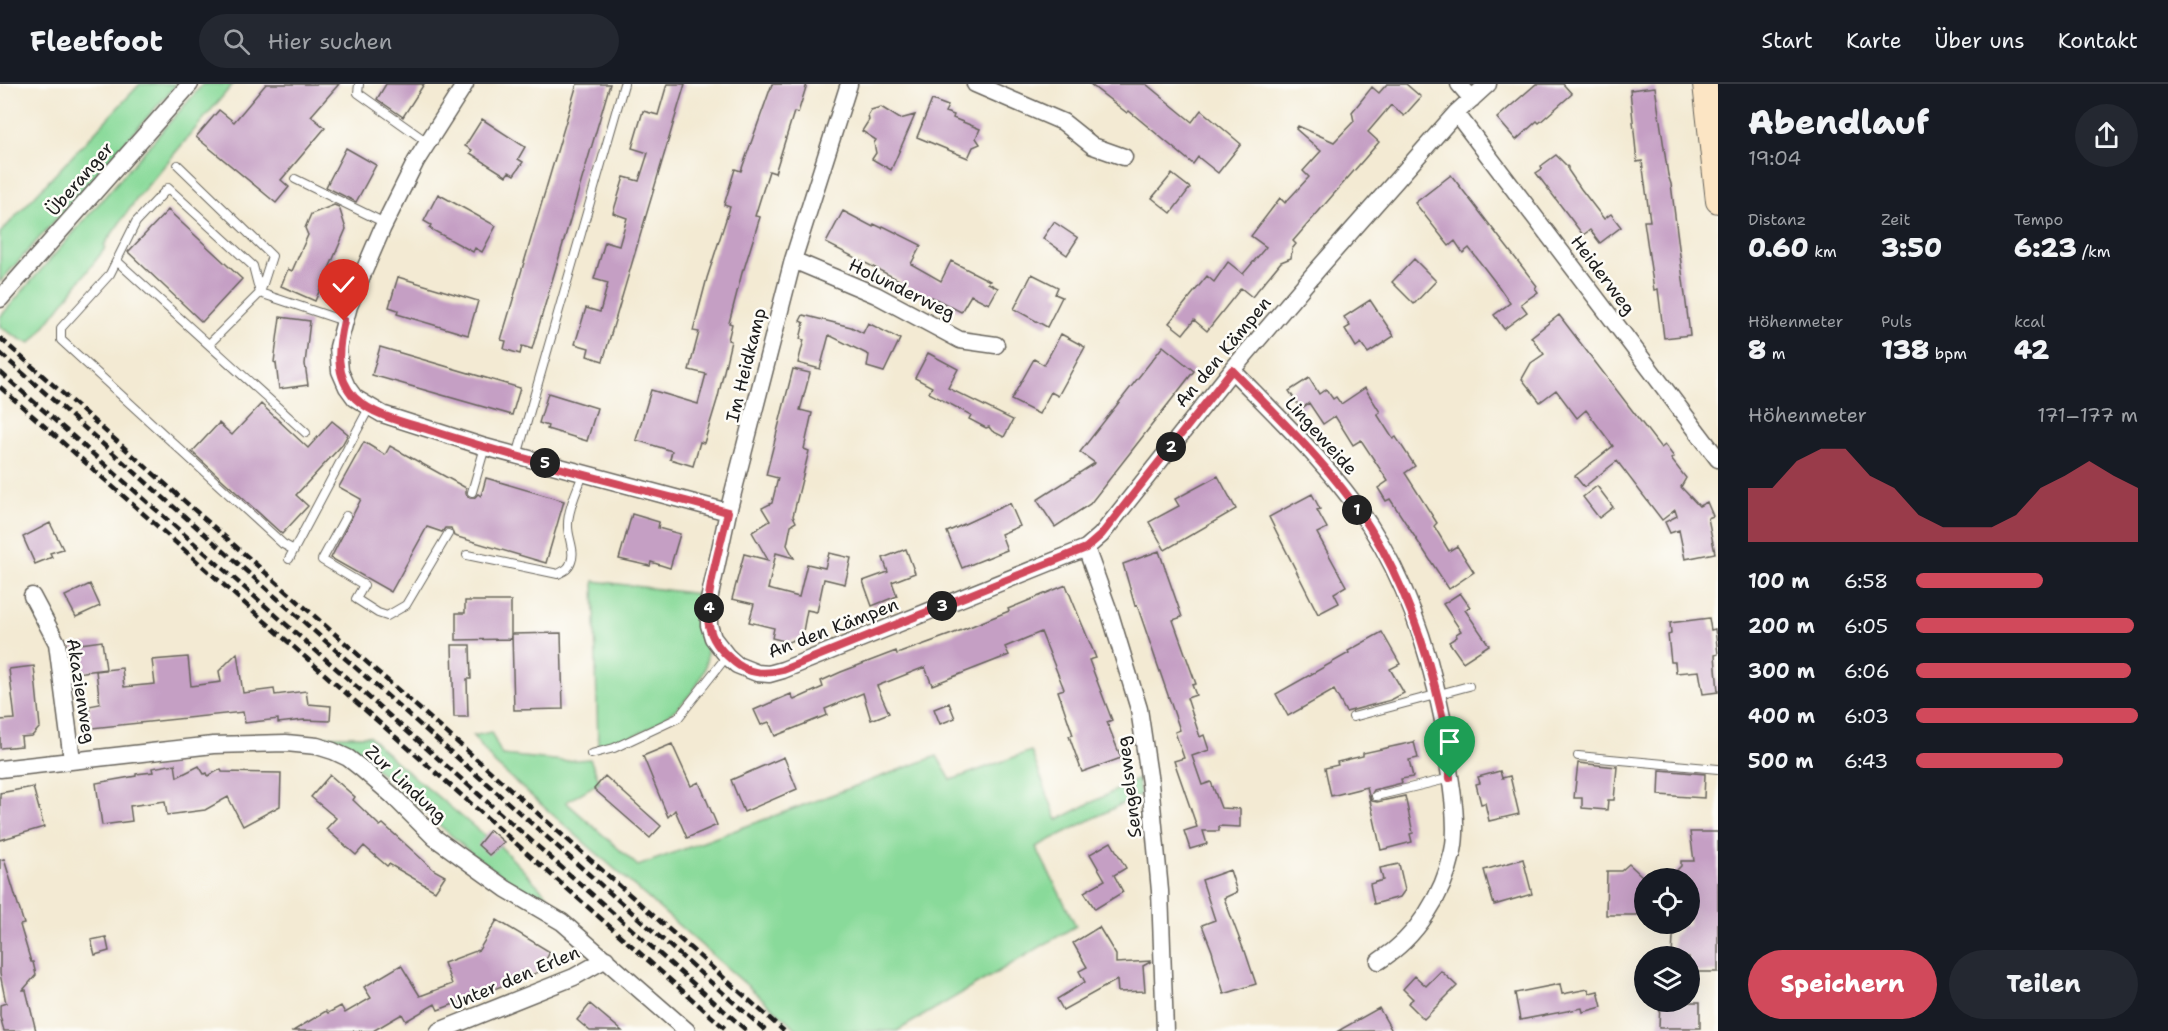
<!DOCTYPE html>
<html lang="de">
<head>
<meta charset="utf-8">
<style>
  :root { --surface:#171b24; --page:#242831; --text:#f1f3f6; --muted:#9ea1a6; --line:#363941; --accent:#d1495b }
  body { margin:0; font-family:"Shantell Sans",sans-serif; background:var(--page); color:var(--text); height:100vh; display:flex; flex-direction:column; font-size:22px; white-space:nowrap }
  * { box-sizing:border-box; margin:0 }
  p { font-size:20px; color:var(--muted) }
  .icon { flex:none; width:33px; height:33px; fill:none; stroke:currentColor; stroke-width:2; stroke-linecap:round; stroke-linejoin:round }
  .map { position:relative; flex:1; overflow:hidden }
  .panel { display:flex; flex-direction:column; background:var(--surface); width:450px }
  .panel>* { flex:none }
  .buttons { position:absolute; left:1634px; top:784px; display:grid; gap:12px }
  .buttons a { display:grid; place-items:center; width:66px; height:66px; border-radius:50%; background:var(--surface); box-shadow:0 6px 24px #0002; font-size:30px }
  .pin { position:absolute; display:grid; place-items:center; width:51px; height:51px; color:#fff; margin:-62px -26px; border-radius:50% 50% 50% 0; rotate:-45deg; box-shadow:0 0 6px #0007 }
  .pin .icon { rotate:45deg }
  .km { position:absolute; width:30px; height:30px; margin:-15px; border-radius:50%; background:#222; color:#fff; font-size:16px; line-height:30px; text-align:center }
  .round { display:grid; place-items:center; flex:none; width:63px; height:63px; border-radius:32px; background:var(--page) }
  .headline { display:flex; align-items:center; justify-content:space-between; height:102px; padding:0 30px }
  h1 { font-size:33px; font-weight:800; line-height:45px }
  .metrics { display:grid; grid-template-columns:repeat(3,1fr); gap:9px; height:102px; padding:6px 30px }
  .metrics div { display:grid; align-content:center }
  .metrics b { font-size:26px; font-weight:800 }
  .metrics small { font-size:16px; font-weight:400 }
  .metrics p { font-size:16px }
  .chart { height:168px; padding:12px 30px }
  .chart p { display:flex; justify-content:space-between }
  .chart svg { width:100%; height:108px; margin-top:6px; fill:var(--accent); opacity:.7 }
  .primary-button { display:flex; gap:12px; margin-top:auto; padding:12px 30px }
  .primary-button a { flex:1; height:69px; border-radius:36px; background:var(--accent); color:#fff; font-size:24px; font-weight:800; line-height:69px; text-align:center }
  .primary-button a+a { background:var(--page); color:var(--text) }
  ul { padding:0 30px; list-style:none; font-size:20px }
  li { display:grid; grid-template-columns:96px 72px 1fr; align-items:center; height:45px }
  li i { height:15px; border-radius:8px; background:var(--accent) }
  header { display:flex; align-items:center; gap:36px; box-sizing:border-box; height:84px; padding:0 30px; background:var(--surface); border-bottom:2px solid var(--line) }
  header strong { font-size:28px }
  nav { display:flex; gap:33px; margin-inline-start:auto; font-size:21px }
  .search { width:420px; height:54px; background:var(--page); display:flex; align-items:center; gap:15px; box-sizing:border-box; padding:0 21px; border-radius:33px; color:var(--muted); font-size:22px }
  main { display:flex; flex:1; min-height:0 }
  .map>svg:first-child { display:block }
</style>
</head>
<body>
<header>
<strong>Fleetfoot</strong>
<div class="search"><svg class="icon" aria-label="search" viewBox="0 0 24 24"><circle cx="10" cy="10" r="6"/><path d="M15 15l6 6"/></svg>Hier suchen</div>
<nav><a>Start</a><a>Karte</a><a>Über uns</a><a>Kontakt</a></nav>
</header>
<main>
<div class="map">
<svg width="1718" height="947" viewBox="0 0 1718 947">
  <rect width="100%" height="100%" fill="#fdfcf7"/>
  <filter id="ink" filterUnits="userSpaceOnUse"><feTurbulence type="fractalNoise" baseFrequency=".0167" numOctaves="2"/><feDisplacementMap in="SourceGraphic" scale="12" xChannelSelector="R" yChannelSelector="G"/><feConvolveMatrix kernelMatrix="1 2 1 2 8 2 1 2 1" color-interpolation-filters="sRGB"/></filter>
  <filter id="wash" filterUnits="userSpaceOnUse"><feTurbulence type="fractalNoise" baseFrequency=".008" numOctaves="4" result="noise"/><feDisplacementMap in="SourceGraphic" scale="24" xChannelSelector="R" yChannelSelector="G"/><feGaussianBlur stdDeviation="1.35" result="paint"/><feColorMatrix in="noise" values="0 0 0 0 0 0 0 0 0 0 0 0 0 0 0 0 0 1.4 0 .05"/><feComposite in="paint" operator="in"/></filter>
  <g filter="url(#wash)">
    <rect width="100%" height="100%" fill="#f3ead3"/>
    <path fill="#89da9a" stroke="#527b5b" stroke-width="1.5" d="M140 0H177L0 198V149Z
      M203 0H233L138 113 104 161 106 163 42 246 31 259 23 257 0 243V233Z
      M594 497 698 510C698 520 697 531 699 542 700 551 707 560 707 569 707 616 640 657 598 662Z
      M491 648 502 671 564 677 590 675 600 698 566 718 638 782 937 672 951 696 1031 667 1057 736 1138 695 1140 711 1036 763 1076 842 897 947H799L495 680 473 652Z
      M325 652H369L395 677 485 752 500 762 569 834 509 797 471 769 368 678 352 667 321 658Z"/>
    <g id="blocks">
      <path fill="#c59fc4" d="M266 0H339L311 32 325 44 281 96 289 103 276 119 196 53 219 26 234 38Z
        M386 0H424L403 33 377 15Z
        M577 0H610L532 265 522 262 520 270 504 265 506 257 501 256Z
        M667 0H685L603 277 587 272 589 264 575 260 586 224 600 228 608 199 594 195 605 158 619 162 627 134 613 129 624 93 639 97 648 69 632 64 643 27 658 31Z
        M772 0H807L798 29 794 28 775 89 769 87 755 132 760 133 744 185H743L729 239 732 240 728 256 731 257 718 313 704 359 700 358 693 382 670 375 672 367 636 356 651 306 698 320 706 290 689 286 699 248 693 247 707 194 730 123 724 121 735 85 741 87Z
        M1090 0H1146L1192 38 1201 26 1241 60 1218 89 1198 73 1193 80 1129 27 1127 29Z
        M1387 0H1406L1421 13 1404 32 1391 21 1368 48 1379 58 1293 157 1296 160 1292 165 1291 174 1281 178 1252 213 1241 204 1207 247 1194 236 1183 250 1169 239 1207 192 1214 198 1228 178 1243 190 1266 163 1251 152 1280 114 1285 119 1309 93 1303 87 1321 67 1296 45 1298 42 1334 58 1354 37 1352 28 1372 3 1379 9Z
        M1536 0H1563L1572 10 1539 39 1537 37 1516 56 1497 34Z
        M1655 3 1668 91 1671 100 1690 251 1664 254 1658 205 1654 206 1644 137H1650L1642 77 1637 78 1630 6Z
        M932 16 948 22 945 28 954 31 953 34 980 45 976 54 980 60 973 63 968 74 917 53Z
        M881 23 900 35 915 31 891 86 872 75 876 69 874 59 876 56 862 47 869 36 868 31 871 26Z
        M482 35 525 63 518 75 523 78 514 91 509 88 506 92 470 69 472 66 465 62Z
        M346 64 376 81 356 118 326 103Z
        M1556 71 1568 83V86L1581 105 1604 135 1611 130 1621 143 1600 159 1590 146 1583 151 1536 89 1542 85 1541 82Z
        M1172 90 1190 104 1171 129 1152 114Z
        M1451 91 1537 202 1535 204 1538 208 1521 220 1527 228 1504 245 1494 231 1510 219 1499 203 1469 164 1463 169 1455 157 1449 162 1415 119Z
        M438 110 496 142 482 168 475 164 473 168 429 144 431 141 424 137Z
        M334 121 339 123 346 145 315 217 281 202 288 185 292 187 308 151 305 144 311 130Z
        M168 126 242 195 202 238 128 168Z
        M843 127 873 143 874 140 882 144 883 142 921 161 911 180 941 197 951 177 990 197 988 199 998 204 989 220 971 211 961 228 932 213 930 217 900 199 901 197 826 159Z
        M1054 138 1078 154 1067 171 1043 154Z
        M1414 175 1436 197 1414 220 1392 198Z
        M1032 190 1058 203 1055 210 1062 213 1047 243 1014 225Z
        M398 193 478 217 468 251 397 230 398 226 389 223Z
        M1370 216 1394 252 1368 269 1361 259 1356 263 1345 245 1350 242 1344 233Z
        M803 231 851 243 863 249 868 239 900 255 884 288 867 283 869 271 829 251 820 285 798 279 804 256 800 255 804 239 800 237Z
        M1559 231 1661 364 1665 361 1674 373 1671 375 1686 394 1681 403 1699 422 1707 418 1713 432 1708 434 1715 469 1685 475 1679 446 1670 449 1665 438 1677 432 1675 426 1662 436 1617 377 1584 403 1575 392 1613 362 1586 326 1577 334 1556 306 1540 318 1522 295 1531 279 1544 270 1531 253Z
        M280 233 310 237 305 280 308 301 279 305 276 279 274 278Z
        M1061 250 1085 263 1058 312 1051 308 1039 330 1011 316 1034 275 1044 281Z
        M1163 262 1194 287 1090 420 1055 443 1037 416 1095 379 1080 368Z
        M380 263 520 304 512 331 372 291Z
        M928 269 958 285 948 304 1013 336 1004 353 992 347 989 343 986 344 969 335 971 331 929 309 932 303 915 294Z
        M793 285 810 289 800 326 812 329 804 365 809 367 793 432 796 438 791 441 787 461 794 474 776 469 768 505 799 513 807 480 825 484 829 469 851 474 845 500 824 495 817 528 807 526 802 553 788 558 772 554 774 544 749 538 754 520 732 515 744 470 768 476 752 448 770 437 762 424 772 419 778 394 766 391Z
        M1309 294 1319 310 1326 305 1333 315 1336 313 1341 320 1365 304 1380 328 1377 330 1393 355 1396 353 1415 382 1405 389 1437 439 1434 442 1449 467 1457 462 1474 488 1449 505 1390 415 1386 417 1378 404 1388 397 1361 356 1353 361 1335 332 1323 340 1309 319 1301 325 1289 307Z
        M548 309 597 324 587 357 547 345 548 342 539 339Z
        M261 320 308 364 332 337 348 350 342 361 296 411 308 422 282 450 192 368 219 339 232 351Z
        M364 358 385 371 390 362 466 404V410L470 414H474L478 410 481 412 486 394 564 417 546 479 454 452 451 444H445L442 448 427 443 391 508 331 474 361 415 339 403Z
        M1218 392 1236 425 1165 466 1149 438 1179 422 1175 415Z
        M1597 402 1613 423 1599 434 1583 413Z
        M1312 410 1320 425 1317 426 1327 444 1317 449 1346 502 1334 509 1339 519 1318 530 1269 433Z
        M1010 419 1020 442 1001 450 1007 466 962 484 947 448Z
        M632 430 659 438 658 444 680 450 670 484 651 478 650 482 619 475Z
        M50 439 63 465 50 469 52 473 35 480 23 453Z
        M906 465 915 489 892 498 897 512 872 522 863 497 888 488 883 474Z
        M1159 467 1182 533 1173 536 1196 600 1192 601 1196 611 1187 614 1200 653 1204 651 1209 666 1192 672 1202 701 1211 698 1221 724 1240 725V743L1219 742V747H1203L1207 760 1190 765 1184 747 1197 743 1174 677 1184 674 1175 648 1180 646 1137 521 1135 522 1123 480Z
        M90 500 100 522 76 533 65 512Z
        M1066 501 1096 574 1089 576 1112 636 1107 638 1121 674 1082 688 1069 652 1073 651 1058 607 1064 605 1041 548 1005 563 1009 571 932 601 925 583 877 602 889 629 871 636 863 609 825 625 827 631 775 652 769 638 761 641 754 626 791 610 794 616 823 603 821 597 841 588 896 567 897 570 952 550 1009 527 1008 525Z
        M1460 509 1470 523 1465 526 1489 561 1463 578 1449 558 1457 553 1456 550 1461 547 1443 520Z
        M465 517H511V555L456 556V529H465Z
        M1709 534 1711 546 1715 545 1718 570 1715 571 1718 608 1703 610 1699 587 1676 589 1675 578H1671L1668 551 1671 550 1670 539Z
        M1382 548 1400 580 1390 585 1404 609 1391 616 1346 628 1334 606 1288 632 1276 610 1349 569 1348 567Z
        M561 549 563 625 514 626 512 550Z
        M102 557 106 585 77 589 73 561Z
        M452 561H470L471 595H467L468 633H454Z
        M237 569 243 609 274 605 275 611 306 607 308 620 331 622 330 637 304 636 278 639V635L245 639 243 628 92 644 89 622 100 620 96 587 122 584 124 603 155 600 152 576 188 573 191 602 221 598 219 587Z
        M34 582 40 643 32 652 21 653 22 662 0 664V636L15 635 9 585Z
        M949 619 955 634 940 640 934 625Z
        M1414 658 1418 674 1409 676 1413 693 1401 695 1402 699 1374 706 1370 713 1372 717 1377 718 1405 712 1413 749 1410 750 1412 758 1381 766 1367 703 1331 712 1325 684 1338 681 1337 678 1363 672V669Z
        M672 660 691 702 699 698 717 741 687 754 675 726 668 733 643 672Z
        M784 673 797 705 744 728 731 696Z
        M1578 679 1617 683 1614 716H1608L1607 726 1582 724V714H1574Z
        M175 680 177 693 199 682 204 690 207 689 208 692 221 685 222 688 281 689 280 722 243 742 228 713 205 726 167 731 165 717 130 722 132 737 102 741 96 699 136 692V690L153 688 152 684Z
        M1660 686 1705 690 1704 714 1659 711Z
        M1500 687 1502 694 1510 692 1519 730 1489 737 1485 719 1481 720 1476 700 1480 699 1478 693Z
        M330 691 355 713 353 716 380 742 383 740 434 786 445 792 435 807 389 780 387 782 364 762 356 771 326 745 336 734 311 713Z
        M605 692 661 742 650 754 594 705Z
        M33 703 44 743 0 756V709Z
        M490 746 504 758 489 771 478 761Z
        M1690 748H1718V888H1689V873H1672L1673 853 1680 846V841H1689V795H1668L1681 782V777H1694Z
        M1111 758 1126 784 1114 791 1123 808 1095 825 1084 808 1105 796 1090 770Z
        M4 775 24 840 20 841 31 878H33L36 891 23 906H26L36 947H4L0 932V921L6 919 0 890V776Z
        M1523 775 1532 810 1494 821 1484 786Z
        M1399 780 1405 806 1400 813 1374 820 1370 800 1383 796 1380 784Z
        M1629 780 1642 792 1641 819H1636L1637 831H1606L1607 787H1621Z
        M1230 786 1237 808 1224 814 1244 867H1245L1256 900 1224 910 1212 867 1202 841 1215 836 1202 796Z
        M497 836 550 868 539 888 438 926 435 920 406 937 402 930 373 947H293L326 927 328 929 341 922 345 929 371 914 364 903 401 881 420 912 452 900 444 879 479 866Z
        M1099 843 1116 871V879L1152 877 1143 882 1145 907 1118 908 1117 896 1063 926 1057 915 1085 898 1079 887 1087 883 1073 859Z
        M106 853 109 867 95 871 91 856Z
        M1441 887 1457 902 1424 935 1408 919 1413 915 1403 905 1415 892 1426 902Z
        M1560 900 1562 910 1588 905 1590 909 1598 907 1602 923 1583 928 1582 924 1520 936 1515 909Z
        M1660 918H1700V944H1659Z
        M590 920 622 947H590L577 936Z
        M1379 924 1392 947H1338Z"/>
    </g>
  </g>
  <g filter="url(#ink)">
    <use href="#blocks" fill-opacity="0" stroke="#67645c" stroke-width="1.5"/>
    <g fill="none" stroke-linecap="round" stroke-linejoin="round">
      <g stroke="#67645c" stroke-width="10">
        <path id="lane" d="M359 0 358 9 427 58
          M178 81 272 172 260 209
          M295 95 385 139
          M118 178 306 349
          M260 209 253 182 168 104 136 138 110 190 61 244V256L283 460 294 466
          M209 260 260 209 344 237
          M517 372 624 0
          M472 408 485 363
          M346 432 322 476 364 501 356 515 378 529 387 532 406 521 448 450
          M467 471 558 490C564 487 569 485 571 478 576 466 567 453 568 440 568 424 578 405 583 390
          M289 475 369 324
          M1353 633 1469 602
          M591 670 614 664 678 634 727 572
          M1578 672 1718 685
          M1376 712 1451 694"/>
      </g>
      <g stroke="#67645c" stroke-width="19">
        <path id="street" d="M465 0 416 77 382 145 349 222 338 263 340 287 347 303 355 314 382 330 485 363 728 428
          M849 0 793 176 728 428 709 516V541L713 554 727 572 737 581 757 589 769 590 783 586 1086 464 1101 451 1232 286 1318 185 1456 29 1488 0
          M975 0 1063 38 1093 62 1124 73
          M1459 0 1472 15
          M1456 29 1718 375
          M793 176 876 211 960 256 996 261
          M0 215 190 0
          M1232 286C1280 335 1332 384 1370 442 1406 498 1429 567 1442 632 1446 650 1447 668 1449 686 1453 710 1458 743 1453 767 1443 812 1417 853 1379 877
          M1086 464 1111 533 1139 625 1150 699 1160 807 1165 947
          M32 512 57 559 72 676
          M0 685 213 661 286 659 317 662 333 667 348 674 362 685 393 712 435 754 506 805 562 838 687 947
          M439 947 574 893 606 875"/>
      </g>
      <g stroke="#67645c" stroke-width="26">
        <path id="secondary" d="M1705 0 1718 117"/>
      </g>
      <use href="#lane" stroke="#fff" stroke-width="8"/>
      <use href="#street" stroke="#fff" stroke-width="16"/>
      <use href="#secondary" stroke="#fce5c4" stroke-width="24"/>
      <path stroke="#1c1c1c" stroke-width="4.5" stroke-dasharray="9 4.5" stroke-linecap="butt" d="M0 254 784 947
        M0 269 766 947
        M0 288 747 947
        M0 303 728 947"/>
    </g>
  </g>
  <g fill="none" stroke-linecap="round" stroke-linejoin="round" filter="url(#ink)">
    <g stroke="#fff" stroke-width="12">
      <path id="route" d="M344 237C338 263 334 292 355 314 376 334 412 340 439 349 534 379 632 403 728 428 722 457 703 514 709 542 712 556 721 567 732 576 747 590 764 591 783 586L1086 464 1101 451 1232 286C1278 333 1336 388 1370 444 1405 501 1427 565 1442 631 1447 651 1448 673 1450 694"/>
    </g>
    <use href="#route" stroke="#d1495b" stroke-width="8"/>
  </g>
  <g text-anchor="middle" stroke-width="5" stroke-linejoin="round" paint-order="stroke">
    <g font-size="18" fill="#1c1c1c" stroke="#fdfcf7">
      <text transform="translate(80 95) rotate(-49)" y="6">Überanger</text>
      <text transform="translate(1603 191) rotate(53)" y="6">Heiderweg</text>
      <text transform="translate(902 205) rotate(26)" y="6">Holunderweg</text>
      <text transform="translate(1223 268) rotate(-50)" y="6">An den Kämpen</text>
      <text transform="translate(746 281) rotate(-76)" y="6">Im Heidkamp</text>
      <text transform="translate(1321 352) rotate(48)" y="6">Lingeweide</text>
      <text transform="translate(833 544) rotate(-21)" y="6">An den Kämpen</text>
      <text transform="translate(81 607) rotate(81)" y="6">Akazienweg</text>
      <text transform="translate(406 700) rotate(43)" y="6">Zur Lindung</text>
      <text transform="translate(1129 703) rotate(-97)" y="6">Sengelsweg</text>
      <text transform="translate(515 894) rotate(-23)" y="6">Unter den Erlen</text>
    </g>
  </g>
</svg>
<div class="buttons">
<a><svg class="icon" aria-label="locate" viewBox="0 0 24 24"><circle cx="12" cy="12" r="6"/><path d="M12 2v4M12 18v4M2 12h4M18 12h4"/></svg></a>
<a><svg class="icon" aria-label="layers" viewBox="0 0 24 24"><path d="M12 4l9 5-9 5-9-5zM3 14l9 5 9-5"/></svg></a>
</div>
<div class="pin" style="left:1450px;top:694px;background:#1e9e55"><svg class="icon" aria-label="arrive" viewBox="0 0 24 24"><path d="M6 21V4h12l-3 4 3 4H6"/></svg></div>
<div class="pin" style="left:344px;top:237px;background:#d93025"><svg class="icon" aria-label="check" viewBox="0 0 24 24"><path d="M5 12l5 5 9-10"/></svg></div>
<b class="km" style="left:1357px;top:426px">1</b>
<b class="km" style="left:1171px;top:363px">2</b>
<b class="km" style="left:942px;top:522px">3</b>
<b class="km" style="left:709px;top:524px">4</b>
<b class="km" style="left:545px;top:379px">5</b>
</div>
<section class="panel">
<div class="headline"><div><h1>Abendlauf</h1><p>19:04</p></div><a class="round"><svg class="icon" aria-label="share" viewBox="0 0 24 24"><path d="M12 15V3M7 8l5-5 5 5M5 13v7h14v-7"/></svg></a></div>
<div class="metrics">
<div><p>Distanz</p><b>0.60<small> km</small></b></div>
<div><p>Zeit</p><b>3:50</b></div>
<div><p>Tempo</p><b>6:23<small> /km</small></b></div>
</div>
<div class="metrics">
<div><p>Höhenmeter</p><b>8<small> m</small></b></div>
<div><p>Puls</p><b>138<small> bpm</small></b></div>
<div><p>kcal</p><b>42</b></div>
</div>
<div class="chart"><p><span>Höhenmeter</span>171–177 m</p>
<svg viewBox="0 0 160 44" preserveAspectRatio="none"><path d="M0 44V22L10 22L20 11L30 6L40 6L50 17L60 22L70 33L80 38L90 38L100 38L110 33L120 22L130 17L140 11L150 17L160 22V44z"/></svg>
</div>
<ul>
<li><b>100 m</b>6:58<i style="width:57%"></i></li>
<li><b>200 m</b>6:05<i style="width:98%"></i></li>
<li><b>300 m</b>6:06<i style="width:97%"></i></li>
<li><b>400 m</b>6:03<i style="width:100%"></i></li>
<li><b>500 m</b>6:43<i style="width:66%"></i></li>
</ul>
<div class="primary-button"><a>Speichern</a><a>Teilen</a></div>
</section>
</main>
</body>
</html>
